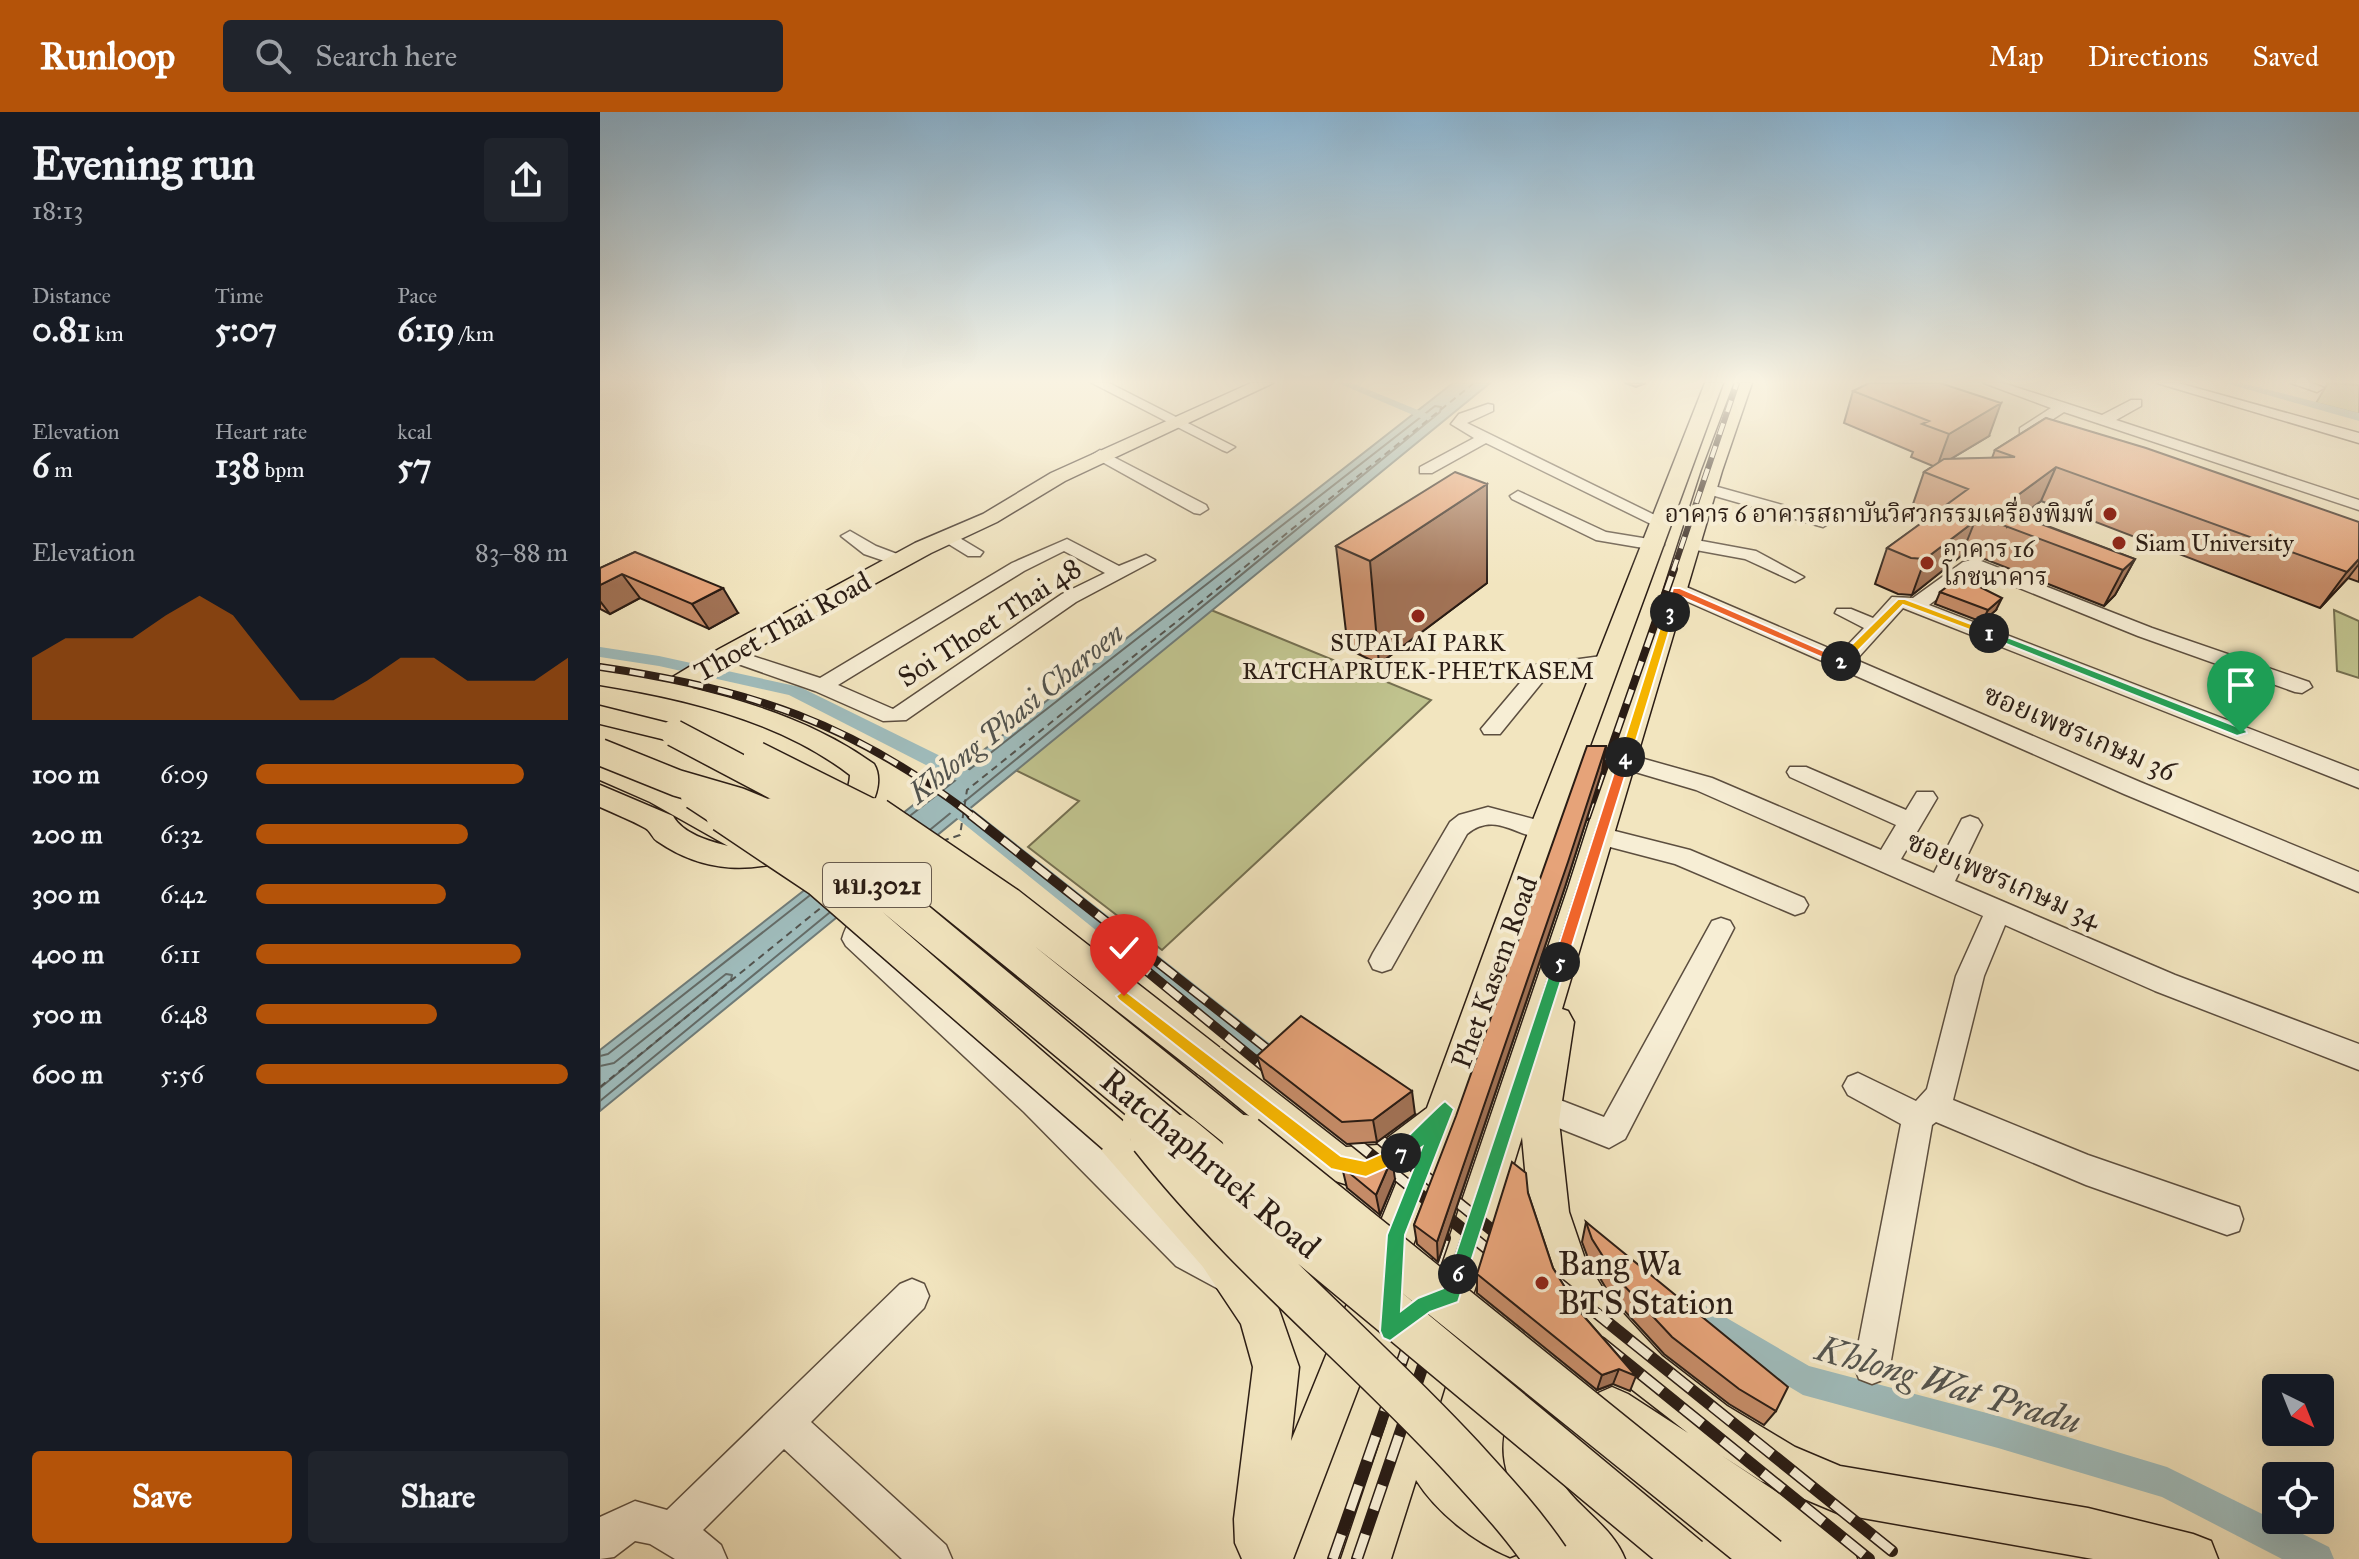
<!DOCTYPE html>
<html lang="en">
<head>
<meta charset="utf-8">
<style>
  :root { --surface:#171b24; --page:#20242c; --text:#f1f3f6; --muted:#9ea1a6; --accent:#b45309 }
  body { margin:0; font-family:"IM FELL Great Primer","Noto Serif Thai",serif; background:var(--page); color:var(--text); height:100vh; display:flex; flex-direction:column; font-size:30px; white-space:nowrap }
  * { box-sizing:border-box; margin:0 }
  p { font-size:26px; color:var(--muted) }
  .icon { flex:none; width:44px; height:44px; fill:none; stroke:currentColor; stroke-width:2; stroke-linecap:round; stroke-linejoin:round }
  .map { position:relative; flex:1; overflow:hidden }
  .sheet { display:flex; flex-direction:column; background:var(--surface); width:600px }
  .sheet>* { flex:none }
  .needle { width:52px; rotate:137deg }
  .tools { position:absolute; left:1662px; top:1262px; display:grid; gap:16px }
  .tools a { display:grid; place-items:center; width:72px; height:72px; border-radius:8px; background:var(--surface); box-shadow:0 8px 32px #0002; font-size:40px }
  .pin { position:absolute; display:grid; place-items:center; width:68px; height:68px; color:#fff; margin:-82px -34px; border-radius:50% 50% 50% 0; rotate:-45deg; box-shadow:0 0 8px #0007 }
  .pin .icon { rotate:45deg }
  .km { position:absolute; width:40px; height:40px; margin:-20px; border-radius:50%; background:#222; color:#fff; font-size:22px; line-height:40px; text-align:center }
  .round { display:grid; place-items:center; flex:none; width:84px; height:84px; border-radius:8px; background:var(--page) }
  .headline { display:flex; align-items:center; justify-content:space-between; height:136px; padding:0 32px }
  h1 { font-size:44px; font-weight:700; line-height:60px }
  .metrics { display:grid; grid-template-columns:repeat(3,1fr); gap:12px; height:136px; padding:8px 32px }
  .metrics div { display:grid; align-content:center }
  .metrics b { font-size:34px; font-weight:700 }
  .metrics small { font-size:22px; font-weight:400 }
  .metrics p { font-size:22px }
  .chart { height:224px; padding:16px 32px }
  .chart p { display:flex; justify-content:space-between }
  .chart svg { width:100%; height:144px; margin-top:8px; fill:var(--accent); opacity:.7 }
  .button { display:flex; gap:16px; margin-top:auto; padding:16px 32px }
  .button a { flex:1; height:92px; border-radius:8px; background:var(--accent); color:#fff; font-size:32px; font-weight:700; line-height:92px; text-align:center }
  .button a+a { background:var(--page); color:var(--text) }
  ul { padding:0 32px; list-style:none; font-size:26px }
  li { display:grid; grid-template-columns:128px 96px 1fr; align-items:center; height:60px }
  li i { height:20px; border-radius:10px; background:var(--accent) }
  header { display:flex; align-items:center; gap:48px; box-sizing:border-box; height:112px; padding:0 40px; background:var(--accent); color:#fff }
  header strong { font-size:38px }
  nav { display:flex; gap:44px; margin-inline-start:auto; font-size:28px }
  .search { width:560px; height:72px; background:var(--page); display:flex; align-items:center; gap:20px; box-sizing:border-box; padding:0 28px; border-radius:8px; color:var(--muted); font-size:30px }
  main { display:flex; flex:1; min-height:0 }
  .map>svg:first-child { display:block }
</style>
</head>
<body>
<header>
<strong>Runloop</strong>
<div class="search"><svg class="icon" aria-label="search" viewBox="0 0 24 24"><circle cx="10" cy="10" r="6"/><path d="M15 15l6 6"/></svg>Search here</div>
<nav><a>Map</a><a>Directions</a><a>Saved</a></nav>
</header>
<main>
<section class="sheet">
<div class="headline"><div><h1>Evening run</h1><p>18:13</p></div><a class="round"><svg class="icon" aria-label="share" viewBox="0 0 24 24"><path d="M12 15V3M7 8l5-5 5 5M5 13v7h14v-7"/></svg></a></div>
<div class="metrics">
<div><p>Distance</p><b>0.81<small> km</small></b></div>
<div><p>Time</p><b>5:07</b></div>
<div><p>Pace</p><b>6:19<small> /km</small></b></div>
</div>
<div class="metrics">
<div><p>Elevation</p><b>6<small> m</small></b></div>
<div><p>Heart rate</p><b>138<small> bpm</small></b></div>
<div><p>kcal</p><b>57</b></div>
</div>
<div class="chart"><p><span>Elevation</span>83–88 m</p>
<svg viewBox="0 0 160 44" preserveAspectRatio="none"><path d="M0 44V25L10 19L20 19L30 19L40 12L50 6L60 12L70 25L80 38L90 38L100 32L110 25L120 25L130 32L140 32L150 32L160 25V44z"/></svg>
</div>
<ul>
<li><b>100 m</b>6:09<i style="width:86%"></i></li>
<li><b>200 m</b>6:32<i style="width:68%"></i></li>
<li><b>300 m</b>6:42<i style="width:61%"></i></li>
<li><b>400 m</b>6:11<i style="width:85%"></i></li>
<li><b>500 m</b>6:48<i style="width:58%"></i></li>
<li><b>600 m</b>5:56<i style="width:100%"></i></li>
</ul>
<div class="button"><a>Save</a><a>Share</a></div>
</section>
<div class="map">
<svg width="1759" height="1447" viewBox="0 0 1759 1447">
  <rect width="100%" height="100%" fill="#f2e5bf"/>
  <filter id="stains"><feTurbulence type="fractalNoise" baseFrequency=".0025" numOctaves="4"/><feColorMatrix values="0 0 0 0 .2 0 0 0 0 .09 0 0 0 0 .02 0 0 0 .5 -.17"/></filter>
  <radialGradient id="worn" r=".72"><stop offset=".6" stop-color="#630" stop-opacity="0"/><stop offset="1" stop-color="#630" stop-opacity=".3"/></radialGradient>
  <path fill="#c0c38e" stroke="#757051" stroke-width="2" d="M1728 271 1759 273V302L1716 291Z
    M611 498 831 588 562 838 428 735 479 689 415 658Z
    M1734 498 1759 509V566L1737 559Z"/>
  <path fill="#9fbcbc" stroke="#707c79" stroke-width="2" d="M853 271H890L0 999V938Z"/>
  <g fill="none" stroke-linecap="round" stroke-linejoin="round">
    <path stroke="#646c68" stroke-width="2" d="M311 703 835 294 841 295 840 300 331 717
      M0 944 8 942 209 784
      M0 954 14 951 126 862 132 863 131 868 0 976
      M0 989 229 801"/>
    <path fill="#9fbcbc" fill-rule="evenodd" d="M738 271H752L835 305 825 308Z
      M1625 271H1642L1759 301V309Z
      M0 535 59 544 200 575 381 664 383 669 374 676 367 674 189 583 59 554 0 545Z
      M350 683 357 685 668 930 693 943 696 951 693 959 684 962 652 944 343 695 340 690 343 685Z
      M1089 1184 1209 1254 1398 1304 1567 1355 1729 1435 1734 1447H1682L1562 1385 1398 1336 1203 1283 1079 1208 1075 1198 1079 1188Z"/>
    <path stroke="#53544f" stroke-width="2" stroke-dasharray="7 5" stroke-linecap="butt" d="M342 729 360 723 367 678 874 271
      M0 975 223 794"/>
    <g stroke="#5c4e3f" stroke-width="3">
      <path id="minor" d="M492 271H509L635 335 627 340 622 338Z
        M1384 271H1403L1502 303 1531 288H1541V294L1516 308 1759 388V398L1464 300 1430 322H1420V316L1451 296Z
        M1557 271H1578L1759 321V331Z
        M1691 271H1712L1724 276 1717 280Z
        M888 292 893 293V299L867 311 1071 411 1069 415H1057L886 331 832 361H820V355L874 326 851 312 859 302Z
        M500 338 606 393 608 397 600 402 594 401 495 346 492 343Z
        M1107 372 1229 406 1231 410 1223 415 1101 380V374Z
        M918 379 1006 420 1055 428 1064 433 1055 438 996 428 912 387 910 384Z
        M250 419 276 434 305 445 308 449 299 454 264 442 241 424Z
        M348 419 383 440 380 444H368L342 428 339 424Z
        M467 427 519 454 546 443 555 448 476 490 306 608 283 609 215 579 121 546 118 542 128 536 220 566 412 451ZM464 439 505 461 462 482 293 597 238 573 424 459Z
        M1091 427 1156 439 1204 465 1195 470 1145 447 1085 436 1082 432 1085 428Z
        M1376 447 1552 516 1709 570 1712 575 1702 581 1695 580 1538 524 1375 458 1329 493 1759 659V676L1303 496 1256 548 1540 670 1759 760V780L1524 682 1070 482 1068 478 1070 474H1084L1240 541 1264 516 1235 501 1237 497H1251L1273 506 1292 485 1313 486 1363 450Z
        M1009 543 1016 545 1019 549 1016 553 948 563 900 622H884L881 617 935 553Z
        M1023 641 1112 666 1281 738 1296 713 1190 665 1187 660 1190 655H1206L1306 698 1317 680H1333L1337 686 1301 747 1334 761 1362 707 1370 704 1378 707 1382 713 1355 769 1575 863 1759 932V958L1555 879 1405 813 1384 864 1353 988 1488 1043 1627 1091 1639 1095 1643 1107 1639 1119 1627 1123 1486 1073 1336 1010 1332 1013 1290 1254 1285 1267 1272 1272 1259 1267 1254 1254 1301 1012 1248 983 1243 974 1248 965 1258 961 1316 989 1327 977 1356 864 1383 804 1096 678 1015 654 1012 649 1015 644Z
        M888 695 952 712 956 718 952 724C922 733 899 696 867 722L791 857 782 860 773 857 769 849 773 841 850 710 859 703Z
        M999 715 1090 738 1204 786 1208 793 1204 800 1195 803 1075 752 991 730 987 724 991 718Z
        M314 768C330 769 345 774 353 789L349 796 340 799C332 796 324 788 316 787 297 786 275 808 269 824L446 980 600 1130 636 1151 641 1163 636 1175 624 1180 576 1154 424 1000 246 834 242 827C252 793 280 775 314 768Z
        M1121 806 1130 809 1134 816 1025 1027 1009 1036 931 1005 927 995 931 985 942 981 1004 1005 1112 809Z
        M312 1167 324 1172 329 1184 324 1196 211 1310 346 1433 352 1447H302L184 1337 103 1418 121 1433 127 1447H75L50 1432 35 1429 14 1445 0 1447V1405L35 1389 67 1398 300 1172Z"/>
    </g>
    <g stroke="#2a1c14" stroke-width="3">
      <path id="major" d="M651 271H673L465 369 397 410 331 441 137 547 92 576C157 592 220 613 274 652 290 678 257 727 228 719L223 711C234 693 249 686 250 663 180 609 86 587 0 573V557L66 569 119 537 315 431 383 402 451 361Z
        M1105 271H1123L959 718 854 1025 799 1170 806 1173 813 1188 814 1230 968 776 1102 359 1135 271H1152L1122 359 962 897 968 899 974 910 959 1009 969 1100 985 1147 1008 1185 1062 1244 1127 1294 1195 1335 1240 1354 1488 1396 1593 1422 1611 1429 1618 1447H1493L1240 1402 1161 1369 1121 1343 1250 1429 1257 1447H1188L996 1314 989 1298 996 1282 1012 1275 1028 1282 1088 1321 1030 1276 978 1215 953 1173 929 1100 922 1025 834 1309C855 1350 888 1373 924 1400 901 1356 896 1332 916 1286L932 1279 948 1286C951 1291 955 1298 955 1303 955 1324 944 1336 955 1359 972 1394 1011 1411 1025 1447H964L930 1408 935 1420 928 1438 910 1445C874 1430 837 1401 816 1368L791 1447H741L787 1310 771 1243 693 1447H642L635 1431 634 1407 653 1255 641 1212 603 1155 500 1037 495 1024 500 1011 514 1006 528 1011 633 1125 676 1189 699 1255 691 1329 800 1062 765 1074H751L723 1065 596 960 591 949 596 938 609 933 622 938 746 1035 778 1033 827 996 929 718Z
        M0 594 84 615 88 621 84 627 74 630 0 612Z
        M0 647 70 676 150 718 154 726 147 735 196 724 207 727 211 735 207 743C154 761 106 763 57 729 52 726 51 719 45 716 31 708 15 702 0 695V673L73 704C83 722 109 729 128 734L50 690 0 668Z"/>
    </g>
    <use href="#minor" fill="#f7eed5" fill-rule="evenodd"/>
    <use href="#major" fill="#f2e5bf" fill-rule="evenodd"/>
    <g stroke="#2a1c14" stroke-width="6">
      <path id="rail-far3" d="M1073 459 1137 271"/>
    </g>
    <g stroke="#2a1c14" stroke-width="8">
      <path id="rail-far2" d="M0 555C150 577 253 611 374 705
        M987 705 1074 457
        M1005 705 1043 586"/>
    </g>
    <g stroke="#2a1c14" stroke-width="10">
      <path id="rail-far1" d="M371 703 684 950
        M503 823 676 965
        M762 1013 779 1027
        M741 1018 752 1027
        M900 1027 1005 703"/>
    </g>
    <g stroke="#2a1c14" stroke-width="12">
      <path id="rail" d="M749 1025 902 1149
        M777 1025 908 1131
        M949 1163 1292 1439
        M1001 1230 1269 1447
        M733 1447 845 1126
        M757 1447 901 1025"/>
    </g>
    <use href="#rail-far3" stroke="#f7eed5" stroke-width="4" stroke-dasharray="12" stroke-linecap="butt"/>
    <use href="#rail-far2" stroke="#f7eed5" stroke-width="5" stroke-dasharray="15" stroke-linecap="butt"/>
    <use href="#rail-far1" stroke="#f7eed5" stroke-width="7" stroke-dasharray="20" stroke-linecap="butt"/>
    <use href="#rail" stroke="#f7eed5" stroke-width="9" stroke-dasharray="26" stroke-linecap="butt"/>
    <g stroke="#2a1c14" stroke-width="29" stroke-linecap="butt">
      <path id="major-bridge-far2" d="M74 621 233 705
        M0 640 77 671 139 689 178 705
        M157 643 281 705
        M94 684 126 705"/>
    </g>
    <g stroke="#2a1c14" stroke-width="37" stroke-linecap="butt">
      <path id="major-bridge-far1" d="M123 703 220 768 514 1024
        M173 703 249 750 582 1027
        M229 703 261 721 322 765 646 1027
        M277 703 408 792 609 949
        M540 1010 553 1027"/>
    </g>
    <g stroke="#2a1c14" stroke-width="47" stroke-linecap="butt">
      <path id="major-bridge" d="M552 1025C644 1142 760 1235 861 1344 891 1377 922 1410 947 1447
        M580 1025 1088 1447
        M644 1025 1167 1447"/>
    </g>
    <use href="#major-bridge-far2" stroke="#f2e5bf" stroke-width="26"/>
    <use href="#major-bridge-far1" stroke="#f2e5bf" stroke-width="34"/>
    <use href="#major-bridge" stroke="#f2e5bf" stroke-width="44"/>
  </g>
  <path fill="#c68c68" stroke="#2a1c14" stroke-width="2" d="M1025 271H1046L1036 275Z
    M1253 279 1389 324 1351 347 1392 346 1395 338 1446 306 1758 454 1759 452V470L1748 466 1720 496 1441 389 1421 404 1535 447 1515 483 1504 494 1377 444H1361L1312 483 1298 482 1275 472 1287 436 1333 403 1312 395 1324 360 1333 354 1311 345 1313 340 1244 311Z
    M887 372V471L779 552 748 537 736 434Z
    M35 440 138 501 109 517 40 486 10 502 0 497V456Z
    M1340 480 1396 498 1382 510 1335 492Z
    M1006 634 1002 659 965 775 838 1150 817 1132 814 1113Z
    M657 944 815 1002 777 1030 747 1032 664 967Z
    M742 1055 795 1067 780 1103 747 1076Z
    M928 1081 953 1156 980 1200 1036 1264 1030 1279 1013 1272 997 1278 877 1181V1162Z
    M986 1110 1176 1299 1164 1313 1129 1292 1064 1242 1010 1183 988 1146 982 1130Z"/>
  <path fill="#a17255" stroke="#2a1c14" stroke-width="2" d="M1401 291 1389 324 1337 355 1349 322Z
    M1456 355 1441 389 1407 415 1403 398 1418 383Z
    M887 372V471L779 552 770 449Z
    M1375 409 1361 444 1312 483 1325 447Z
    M1535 447 1515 483 1504 494 1523 458Z
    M1759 447V452L1748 466 1720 496 1747 460Z
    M22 462 40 486 10 502 0 489V473Z
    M123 476 138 501 109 517 92 492Z
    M1402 486 1396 498 1382 510 1388 498Z
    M1006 634 1002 659 965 775 838 1150 837 1130Z
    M812 979 815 1002 777 1030 773 1008Z
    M792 1046 795 1067 780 1103 776 1083Z
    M1019 1257 1013 1272 997 1278 1002 1263Z"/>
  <path fill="#e6a379" stroke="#2a1c14" stroke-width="2" d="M1269 271H1340L1401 291 1349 322 1322 312 1329 309 1253 279Z
    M1446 306 1546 336 1759 410V447L1747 460 1456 355 1418 383 1403 398 1535 447 1523 458 1392 409H1375L1325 447 1311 446 1287 436 1368 377 1324 360 1344 347 1415 345 1395 338Z
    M855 360 887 372 770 449 736 434Z
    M35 440 123 476 92 492 22 462 0 473V456Z
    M1360 465 1402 486 1388 498 1340 480Z
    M987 634H1006L968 750 837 1130 814 1113 856 1004Z
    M701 904 812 979 773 1008 742 1010 657 944Z
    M792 1046 776 1083 742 1055 761 1056Z
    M912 1050 926 1061 928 1081 953 1156 980 1200 1036 1264 1019 1257 1002 1263 877 1162Z
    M986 1110 1188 1275 1176 1299 1139 1277 1072 1225 1016 1165 992 1127Z"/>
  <linearGradient id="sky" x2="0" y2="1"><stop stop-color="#8bb7d6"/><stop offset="0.57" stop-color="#f9f3e2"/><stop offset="1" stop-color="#f9f3e2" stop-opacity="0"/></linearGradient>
  <rect width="1759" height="473" fill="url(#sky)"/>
  <path fill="#22a559" stroke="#fff" stroke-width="2" d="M1389 518 1646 618 1647 621 1637 624 1386 524 1384 521Z"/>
  <path fill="#f5b400" stroke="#fff" stroke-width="2" d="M1298 487H1305L1395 521 1386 524 1303 493 1245 552H1237V547Z"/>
  <path fill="#f0652b" stroke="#fff" stroke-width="2" d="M1073 476H1080L1247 549 1237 552 1080 484 1073 502H1066Z"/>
  <path fill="#f5b400" stroke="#fff" stroke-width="2" d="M1070 497 1075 500 1031 645 1020 648 1019 645 1065 500Z"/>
  <path fill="#f0652b" stroke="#fff" stroke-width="2" d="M1025 641 1031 645 967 850 960 856 953 850 1019 645Z"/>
  <path fill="#22a559" stroke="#fff" stroke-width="2" d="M960 844 967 850 867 1162 865 1169 858 1171 852 1169 849 1162 953 850Z"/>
  <path fill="#22a559" stroke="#fff" stroke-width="2" d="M845 989 854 997 805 1123 801 1199 818 1186 844 1176 852 1156 858 1153 865 1156 867 1162 858 1190 830 1200 790 1229 783 1226 780 1219 787 1123 822 1035 801 1049 795 1047 792 1041C795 1037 841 991 845 989Z"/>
  <path fill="#f5b400" stroke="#fff" stroke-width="2" d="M524 878 741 1044 765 1049 801 1033 807 1036 809 1041 807 1047 766 1065 731 1057 519 888 516 884Z"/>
  <g fill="#8f2418" stroke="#f7eed5" stroke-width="3">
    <circle cx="1510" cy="402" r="8"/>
    <circle cx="1519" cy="431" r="8"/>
    <circle cx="1327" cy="451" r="8"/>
    <circle cx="818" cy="504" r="8"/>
    <circle cx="942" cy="1171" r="8"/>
  </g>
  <g text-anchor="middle" stroke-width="8" stroke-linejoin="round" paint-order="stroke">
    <g font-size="24" fill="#2a1c14" stroke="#f7eed5" text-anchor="start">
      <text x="1494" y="410" text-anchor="end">อาคาร 6 อาคารสถาบันวิศวกรรมเครื่องพิมพ์</text>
      <text x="1535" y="439">Siam University</text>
      <text x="1343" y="445">อาคาร 16<tspan x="1343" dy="28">โภชนาคาร</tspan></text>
      <text x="818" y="539" text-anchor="middle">SUPALAI PARK<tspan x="818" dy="28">RATCHAPRUEK-PHETKASEM</tspan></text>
    </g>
    <rect fill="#f7eed5" stroke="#685b4e" stroke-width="2" x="223" y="751" width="108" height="44" rx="6"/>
    <g font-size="26" font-weight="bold" fill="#2a1c14">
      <text x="277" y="782">นบ.3021</text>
    </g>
    <g font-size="28" fill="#2a1c14" stroke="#f7eed5">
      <text transform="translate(389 510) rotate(-33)" y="10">Soi Thoet Thai 48</text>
      <text transform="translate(182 514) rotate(-29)" y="10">Thoet Thai Road</text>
      <text transform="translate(1480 620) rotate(23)" y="10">ซอยเพชรเกษม 36</text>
      <text transform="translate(1404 767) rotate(23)" y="10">ซอยเพชรเกษม 34</text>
      <text transform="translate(894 860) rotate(-70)" y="10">Phet Kasem Road</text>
    </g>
    <g font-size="30" font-style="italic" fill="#53544f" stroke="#f7eed5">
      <text transform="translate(416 601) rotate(-39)" y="10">Khlong Phasi Charoen</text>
    </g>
    <g font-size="34" fill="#2a1c14" stroke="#f7eed5">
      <text transform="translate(611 1051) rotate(40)" y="12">Ratchaphruek Road</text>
    </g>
    <g font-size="34" fill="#2a1c14" stroke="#f7eed5" text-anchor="start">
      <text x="958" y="1163">Bang Wa<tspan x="958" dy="39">BTS Station</tspan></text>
    </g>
    <g font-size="36" font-style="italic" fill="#53544f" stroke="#f7eed5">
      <text transform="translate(1349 1272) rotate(16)" y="13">Khlong Wat Pradu</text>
    </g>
  </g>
  <rect width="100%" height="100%" filter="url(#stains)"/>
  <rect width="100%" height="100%" fill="url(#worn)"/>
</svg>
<div class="tools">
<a><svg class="needle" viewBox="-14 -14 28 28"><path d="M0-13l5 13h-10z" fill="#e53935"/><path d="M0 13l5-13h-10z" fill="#9ea1a6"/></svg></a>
<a><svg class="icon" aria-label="locate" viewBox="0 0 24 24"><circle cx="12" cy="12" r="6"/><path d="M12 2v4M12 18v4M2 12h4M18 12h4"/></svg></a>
</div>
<div class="pin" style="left:1641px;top:621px;background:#1e9e55"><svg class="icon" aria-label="arrive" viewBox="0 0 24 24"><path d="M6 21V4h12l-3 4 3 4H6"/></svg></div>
<div class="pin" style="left:524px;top:884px;background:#d93025"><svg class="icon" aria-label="check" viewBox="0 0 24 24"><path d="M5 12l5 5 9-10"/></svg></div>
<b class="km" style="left:1389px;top:521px">1</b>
<b class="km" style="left:1241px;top:549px">2</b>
<b class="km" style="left:1070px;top:500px">3</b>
<b class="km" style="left:1025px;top:645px">4</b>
<b class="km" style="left:960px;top:850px">5</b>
<b class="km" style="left:858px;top:1162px">6</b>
<b class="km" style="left:801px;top:1041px">7</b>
</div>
</main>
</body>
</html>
